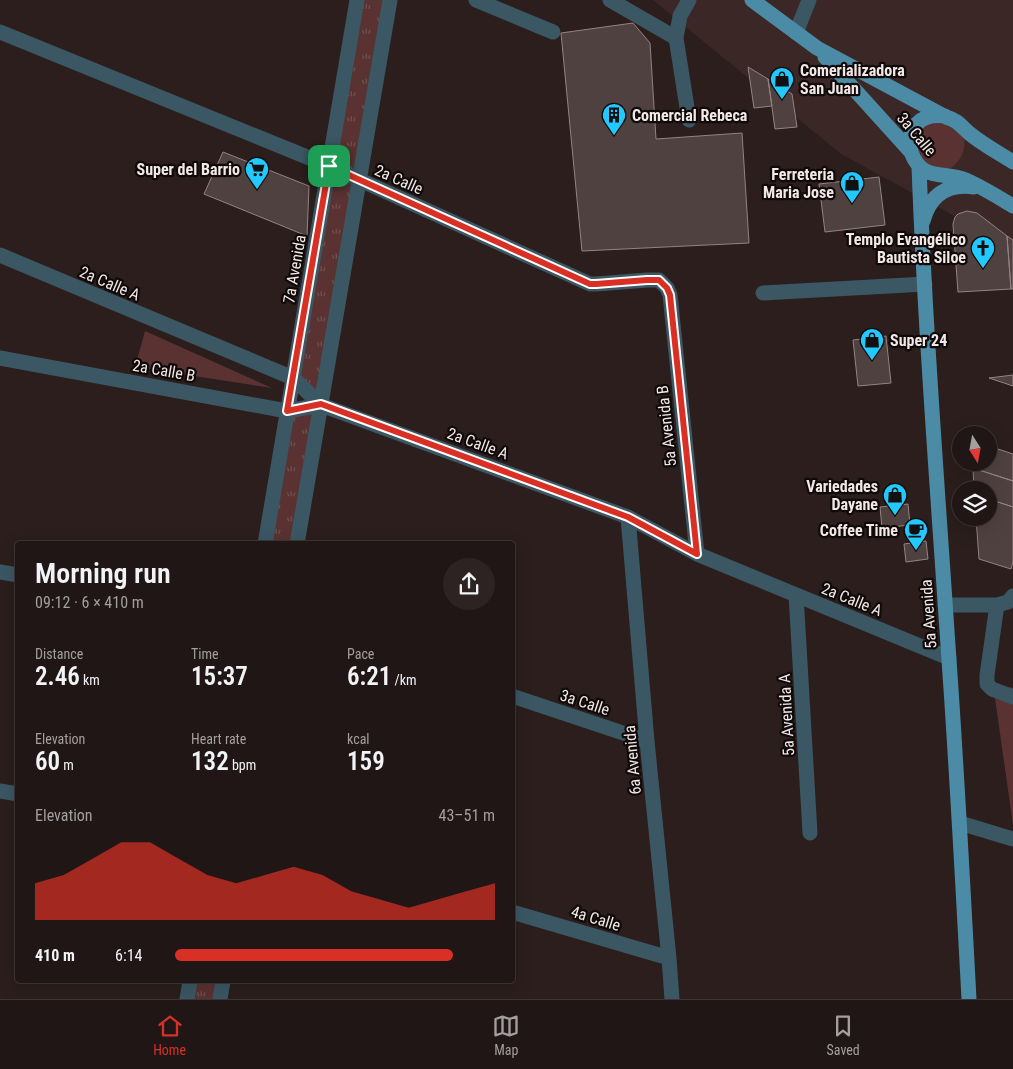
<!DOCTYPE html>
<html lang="en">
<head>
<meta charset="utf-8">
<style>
  :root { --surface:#201616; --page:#2d2323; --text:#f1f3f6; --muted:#a29fa1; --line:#3d3535; --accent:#d93025 }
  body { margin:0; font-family:"Roboto Condensed",sans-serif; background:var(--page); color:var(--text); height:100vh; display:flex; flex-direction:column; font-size:19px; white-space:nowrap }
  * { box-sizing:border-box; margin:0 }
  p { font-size:16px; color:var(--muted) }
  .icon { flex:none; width:28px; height:28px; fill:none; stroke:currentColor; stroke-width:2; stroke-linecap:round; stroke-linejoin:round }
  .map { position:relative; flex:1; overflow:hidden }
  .sheet { position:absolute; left:15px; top:541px; width:500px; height:442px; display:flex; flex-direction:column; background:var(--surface); border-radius:5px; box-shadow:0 5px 20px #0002,0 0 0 1px var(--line) }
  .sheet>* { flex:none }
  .needle { width:32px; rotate:169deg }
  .fabs { position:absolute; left:952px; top:426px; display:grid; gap:10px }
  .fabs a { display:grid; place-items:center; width:45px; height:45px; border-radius:50%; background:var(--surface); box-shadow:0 5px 20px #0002,0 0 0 1px var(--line); font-size:25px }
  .pin { position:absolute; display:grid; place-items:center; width:42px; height:42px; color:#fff; margin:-21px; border-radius:10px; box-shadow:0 2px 8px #0006 }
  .round { display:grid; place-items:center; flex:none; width:52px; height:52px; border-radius:26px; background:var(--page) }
  .headline { display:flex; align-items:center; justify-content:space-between; height:85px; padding:0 20px }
  h1 { font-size:28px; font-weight:600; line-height:38px }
  .figures { display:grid; grid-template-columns:repeat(3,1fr); gap:8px; height:85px; padding:5px 20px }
  .figures div { display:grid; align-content:center }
  .figures b { font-size:25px; font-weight:600 }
  .figures small { font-size:14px; font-weight:400 }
  .figures p { font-size:14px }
  .chart { height:140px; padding:10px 20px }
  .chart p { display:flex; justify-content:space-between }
  .chart svg { width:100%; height:90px; margin-top:5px; fill:var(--accent); opacity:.7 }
  ul { padding:0 20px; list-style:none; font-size:16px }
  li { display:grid; grid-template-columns:80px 60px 1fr; align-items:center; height:38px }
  li i { height:12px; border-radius:6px; background:var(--accent) }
  .tab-bar { display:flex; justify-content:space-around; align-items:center; height:70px; border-top:1px solid var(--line); background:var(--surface); font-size:14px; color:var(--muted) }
  .tab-bar a { display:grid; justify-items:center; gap:2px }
  .tab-bar .current { color:var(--accent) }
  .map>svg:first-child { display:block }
</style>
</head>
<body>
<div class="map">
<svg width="1013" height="999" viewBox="0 0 1013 999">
  <defs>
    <pattern id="grass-tufts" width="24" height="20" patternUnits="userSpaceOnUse" patternTransform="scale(1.25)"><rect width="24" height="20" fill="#593231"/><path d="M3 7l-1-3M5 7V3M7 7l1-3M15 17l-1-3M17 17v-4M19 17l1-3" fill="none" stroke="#71504f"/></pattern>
  </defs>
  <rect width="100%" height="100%" fill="#2b1e1d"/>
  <path fill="#3a2726" d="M653 0H1013V248L841 154Z"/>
  <path fill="url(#grass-tufts)" d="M357 0H390L297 544H265L287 411 320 404 293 378Z
    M190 981H223L220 999H187Z"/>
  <path fill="#593231" d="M939 120C945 123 956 128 960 132 972 144 958 171 941 171 936 171 925 164 919 161L915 139 924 125Z
    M145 331 272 388 135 367Z
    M993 684 1013 688V825Z"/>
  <path fill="#4f4140" stroke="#948382" d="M633 23 650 43 656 139 742 133 749 243 582 251 561 33Z
    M748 67 768 79 772 106 754 108Z
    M768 79 792 94 797 127 775 129Z
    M223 152 309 186 307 236 204 194Z
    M879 177 885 225 825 232 819 184Z
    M967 211 977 213 1007 236 1011 289 958 292 953 224 955 217 958 214Z
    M1007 236 1013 240V289H1011Z
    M886 336 891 383 858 386 853 340Z
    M1013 375V386L989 378Z
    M989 446 1013 454V481L973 468 972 462H989Z
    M973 468 1013 481V507L989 499V490H974Z
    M989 499 1013 507V562L1011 569 979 559 976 518H989Z
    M908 504 910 525 882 528 880 507Z
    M926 541 928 559 906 562 904 544Z"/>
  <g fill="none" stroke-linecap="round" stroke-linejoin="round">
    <path stroke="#3a5763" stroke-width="15" d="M476 0 553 32
      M610 0 676 38
      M0 32 329 166 590 284H596L647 280H659L667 288 670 295 697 554
      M796 33 809 0
      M689 120 676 38 680 16 689 0
      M0 255 293 378 321 405 628 517 697 554 949 658
      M763 293 925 284
      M0 358 287 411 321 405
      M628 517 647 741 669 958 672 999
      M265 544 357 0
      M297 544 390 0
      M0 572 18 575
      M796 595 810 833
      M945 605H997L1008 602 1013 596
      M997 605 987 675V684L992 689 1013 697
      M512 696 647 741
      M0 791 18 794
      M960 823 1013 839
      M512 912 669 958
      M187 999 190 981
      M220 999 223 981"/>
    <path stroke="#4c8ba5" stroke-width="15" d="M752 0 817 48 946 117C959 121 960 125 969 133 982 144 999 153 1013 162
      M825 57 911 152C922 182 943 171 966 180 982 187 998 197 1013 206
      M911 152C906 128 920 113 945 116
      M919 166C925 330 938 495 949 660 957 773 963 886 969 999
      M923 221C930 195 947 183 974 187"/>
  </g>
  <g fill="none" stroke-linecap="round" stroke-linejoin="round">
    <g stroke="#fff" stroke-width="10">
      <path id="route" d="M329 166 590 284H596L647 280H659L667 288 670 295 697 554 628 517 321 404 287 411Z"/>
    </g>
    <use href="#route" stroke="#d93025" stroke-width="6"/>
  </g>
  <defs>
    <g id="shop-pin" transform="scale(1.25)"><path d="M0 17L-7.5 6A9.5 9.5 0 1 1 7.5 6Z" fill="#22c9fe" stroke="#0f0a09"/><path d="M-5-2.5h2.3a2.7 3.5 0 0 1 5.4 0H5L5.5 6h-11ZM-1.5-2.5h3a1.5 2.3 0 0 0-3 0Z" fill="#111"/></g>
    <g id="building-pin" transform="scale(1.25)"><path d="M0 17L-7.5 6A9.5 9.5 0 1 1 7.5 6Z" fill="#22c9fe" stroke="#0f0a09"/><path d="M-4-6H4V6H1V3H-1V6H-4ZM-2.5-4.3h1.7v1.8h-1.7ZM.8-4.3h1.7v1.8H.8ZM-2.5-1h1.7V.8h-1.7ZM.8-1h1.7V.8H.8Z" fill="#111"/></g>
    <g id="supermarket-pin" transform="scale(1.25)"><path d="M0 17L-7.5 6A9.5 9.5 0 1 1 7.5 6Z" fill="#22c9fe" stroke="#0f0a09"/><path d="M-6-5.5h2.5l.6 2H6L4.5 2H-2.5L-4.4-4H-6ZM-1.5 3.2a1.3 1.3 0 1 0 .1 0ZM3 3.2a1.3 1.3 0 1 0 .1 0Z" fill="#111"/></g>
    <g id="church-pin" transform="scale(1.25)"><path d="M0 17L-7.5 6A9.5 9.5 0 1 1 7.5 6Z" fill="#22c9fe" stroke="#0f0a09"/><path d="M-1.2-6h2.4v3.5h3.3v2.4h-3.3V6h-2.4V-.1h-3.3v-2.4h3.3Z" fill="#111"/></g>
    <g id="cafe-pin" transform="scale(1.25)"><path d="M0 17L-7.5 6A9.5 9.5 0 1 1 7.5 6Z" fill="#22c9fe" stroke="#0f0a09"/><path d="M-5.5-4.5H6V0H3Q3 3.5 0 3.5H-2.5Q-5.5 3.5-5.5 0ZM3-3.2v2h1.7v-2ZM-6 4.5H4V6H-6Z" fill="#111"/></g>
  </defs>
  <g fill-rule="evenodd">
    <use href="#shop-pin" x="782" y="79"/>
    <use href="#building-pin" x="614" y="115"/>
    <use href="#supermarket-pin" x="257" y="169"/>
    <use href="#shop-pin" x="852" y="183"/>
    <use href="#church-pin" x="983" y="248"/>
    <use href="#shop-pin" x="872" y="340"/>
    <use href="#shop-pin" x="895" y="495"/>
    <use href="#cafe-pin" x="916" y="530"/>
  </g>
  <g text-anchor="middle" stroke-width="4.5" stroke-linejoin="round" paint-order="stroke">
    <g font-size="16" font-weight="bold" fill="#f1e8e7" stroke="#0f0a09" text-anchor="end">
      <text x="800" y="76" text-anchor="start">Comerializadora<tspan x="800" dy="18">San Juan</tspan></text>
      <text x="632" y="121" text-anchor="start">Comercial Rebeca</text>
      <text x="240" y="175">Super del Barrio</text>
      <text x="834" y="180">Ferreteria<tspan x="834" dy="18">Maria Jose</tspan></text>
      <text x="966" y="245">Templo Evangélico<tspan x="966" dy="18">Bautista Siloe</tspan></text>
      <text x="890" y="346" text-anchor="start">Super 24</text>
      <text x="878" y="492">Variedades<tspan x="878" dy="18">Dayane</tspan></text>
      <text x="898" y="536">Coffee Time</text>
    </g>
    <g font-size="16" fill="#f1e8e7" stroke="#0f0a09">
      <text transform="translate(917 134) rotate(50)" y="6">3a Calle</text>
      <text transform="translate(399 179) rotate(24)" y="6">2a Calle</text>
      <text transform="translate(294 269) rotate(-80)" y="6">7a Avenida</text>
      <text transform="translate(110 283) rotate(23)" y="6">2a Calle A</text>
      <text transform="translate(164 370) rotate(10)" y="6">2a Calle B</text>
      <text transform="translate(666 426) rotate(-96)" y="6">5a Avenida B</text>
      <text transform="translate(478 443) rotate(20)" y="6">2a Calle A</text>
      <text transform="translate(852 599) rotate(22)" y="6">2a Calle A</text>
      <text transform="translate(928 614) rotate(-94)" y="6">5a Avenida</text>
      <text transform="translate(585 702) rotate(18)" y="6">3a Calle</text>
      <text transform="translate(786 715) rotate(-93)" y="6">5a Avenida A</text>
      <text transform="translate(632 760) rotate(-95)" y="6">6a Avenida</text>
      <text transform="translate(596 918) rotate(17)" y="6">4a Calle</text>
    </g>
  </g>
</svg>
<div class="fabs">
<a><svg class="needle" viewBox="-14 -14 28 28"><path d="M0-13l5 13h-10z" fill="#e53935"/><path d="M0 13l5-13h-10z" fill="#a29fa1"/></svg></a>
<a><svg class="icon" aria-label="layers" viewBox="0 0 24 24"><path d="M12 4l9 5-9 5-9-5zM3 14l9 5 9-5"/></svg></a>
</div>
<div class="pin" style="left:329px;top:166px;background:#1e9e55"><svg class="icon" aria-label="arrive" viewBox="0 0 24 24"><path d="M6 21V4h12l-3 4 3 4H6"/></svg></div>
<section class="sheet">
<div class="headline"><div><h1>Morning run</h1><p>09:12 · 6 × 410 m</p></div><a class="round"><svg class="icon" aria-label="share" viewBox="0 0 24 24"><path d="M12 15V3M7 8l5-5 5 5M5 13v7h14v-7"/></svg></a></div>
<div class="figures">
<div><p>Distance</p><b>2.46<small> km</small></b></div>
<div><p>Time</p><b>15:37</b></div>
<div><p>Pace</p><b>6:21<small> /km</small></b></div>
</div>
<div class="figures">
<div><p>Elevation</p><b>60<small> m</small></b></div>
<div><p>Heart rate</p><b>132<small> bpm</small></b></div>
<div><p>kcal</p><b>159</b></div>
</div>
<div class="chart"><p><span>Elevation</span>43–51 m</p>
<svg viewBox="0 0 160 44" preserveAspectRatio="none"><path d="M0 44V26L10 22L20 14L30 6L40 6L50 14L60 22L70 26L80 22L90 18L100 22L110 30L120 34L130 38L140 34L150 30L160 26V44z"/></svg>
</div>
<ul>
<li><b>410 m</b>6:14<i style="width:87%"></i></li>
</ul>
</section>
</div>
<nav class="tab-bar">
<a class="current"><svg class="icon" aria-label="home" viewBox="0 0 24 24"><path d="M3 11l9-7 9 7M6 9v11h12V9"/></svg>Home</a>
<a><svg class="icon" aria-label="map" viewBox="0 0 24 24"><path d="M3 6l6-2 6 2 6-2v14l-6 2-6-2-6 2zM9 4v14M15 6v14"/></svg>Map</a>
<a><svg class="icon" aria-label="saved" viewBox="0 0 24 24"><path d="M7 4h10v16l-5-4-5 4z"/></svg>Saved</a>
</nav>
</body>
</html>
